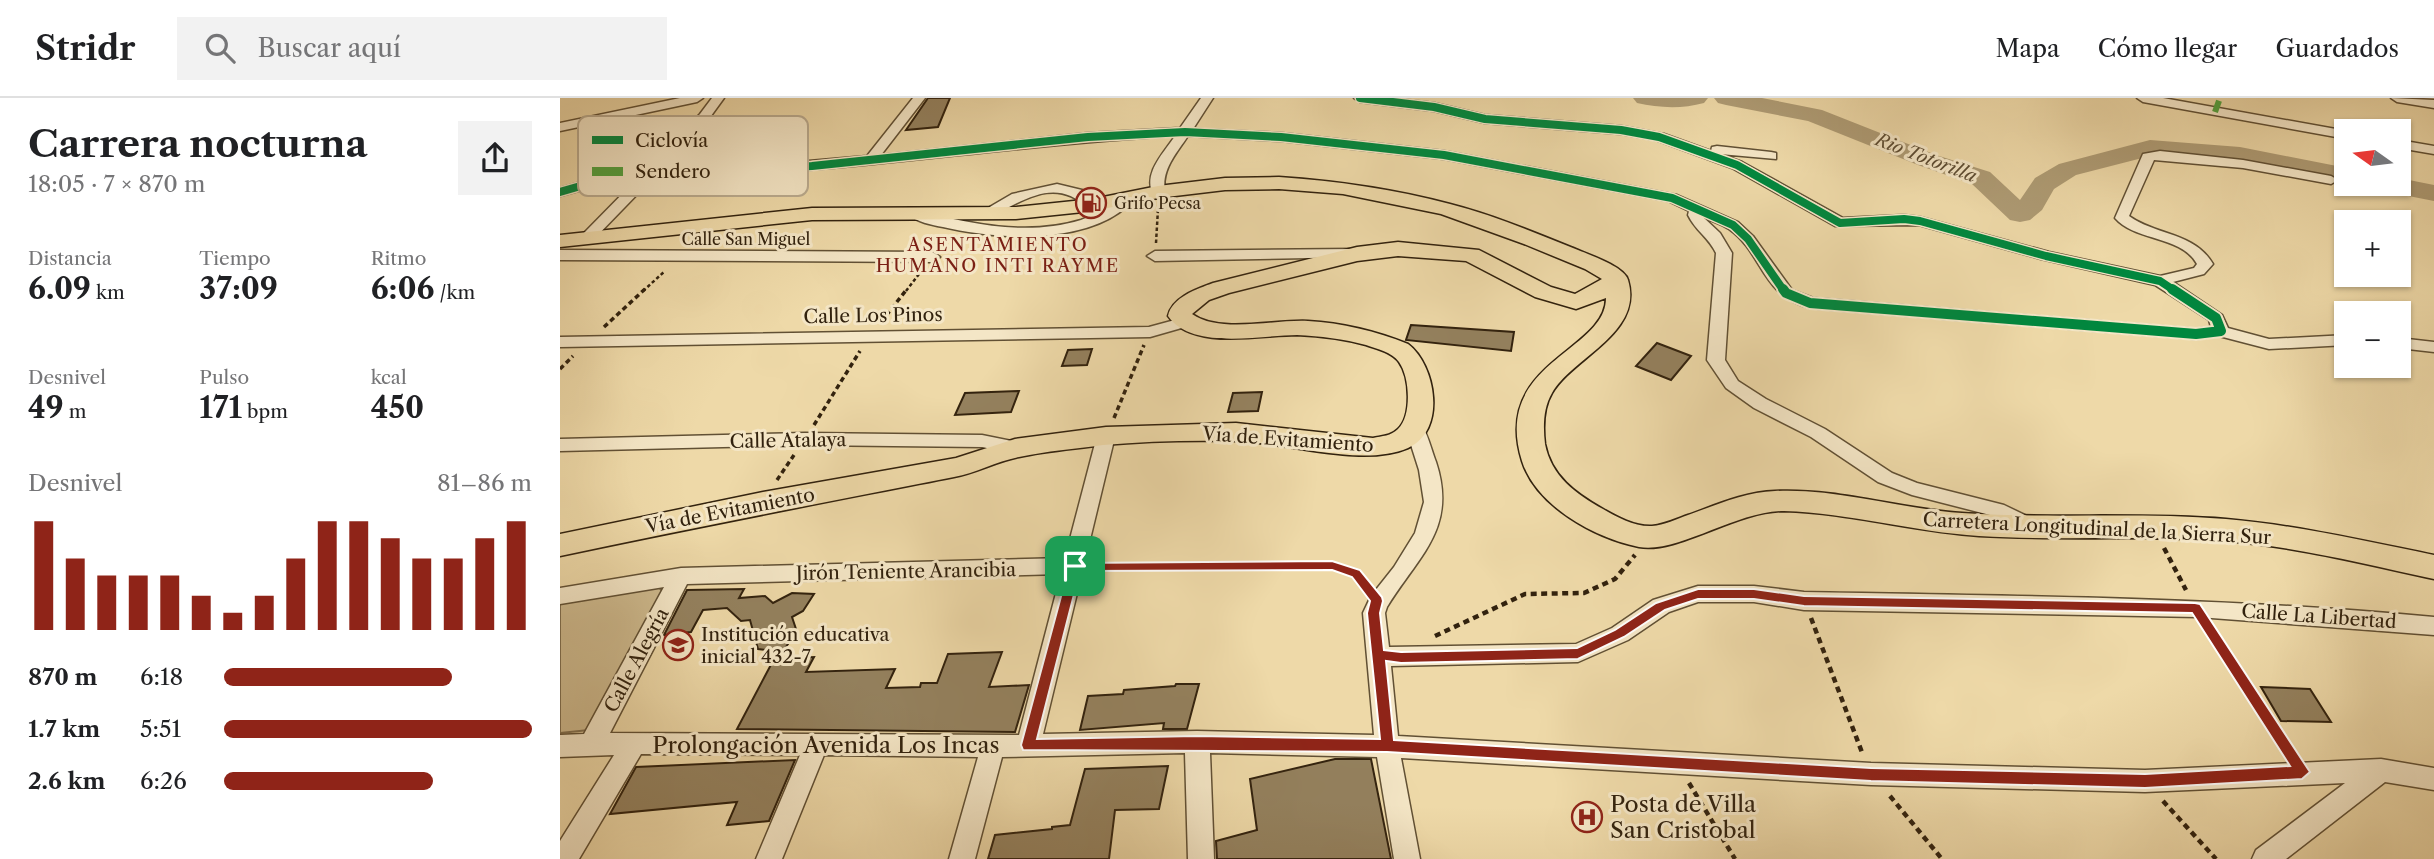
<!DOCTYPE html>
<html lang="es">
<head>
<meta charset="utf-8">
<style>
  :root { --surface:#fff; --page:#f2f2f2; --text:#202124; --muted:#757577; --line:#e0e0e0; --accent:#8f2418 }
  body { margin:0; font-family:"Libre Caslon Text",serif; background:var(--page); color:var(--text); height:100vh; display:flex; flex-direction:column; font-size:26px; white-space:nowrap }
  * { box-sizing:border-box; margin:0 }
  p { font-size:23px; color:var(--muted) }
  .icon { flex:none; width:38px; height:38px; fill:none; stroke:currentColor; stroke-width:2; stroke-linecap:round; stroke-linejoin:round }
  .map { position:relative; flex:1; overflow:hidden }
  .details { display:flex; flex-direction:column; background:var(--surface); width:560px }
  .details>* { flex:none }
  .needle { width:46px; rotate:284deg }
  .fabs { position:absolute; left:1774px; top:21px; display:grid; gap:14px }
  .fabs a { display:grid; place-items:center; width:77px; height:77px; border-radius:0px; background:var(--surface); box-shadow:0 2px 5px #0004; font-size:35px }
  .pin { position:absolute; display:grid; place-items:center; width:60px; height:60px; color:#fff; margin:-30px; border-radius:14px; box-shadow:0 4px 10px #0006 }
  .round { display:grid; place-items:center; flex:none; width:74px; height:74px; border-radius:0px; background:var(--page) }
  .head { display:flex; align-items:center; justify-content:space-between; height:119px; padding:0 28px }
  h1 { font-size:38px; font-weight:700; line-height:52px }
  .stats { display:grid; grid-template-columns:repeat(3,1fr); gap:10px; height:119px; padding:7px 28px }
  .stats div { display:grid; align-content:center }
  .stats b { font-size:30px; font-weight:700 }
  .stats small { font-size:19px; font-weight:400 }
  .stats p { font-size:19px }
  .chart { height:196px; padding:14px 28px }
  .chart p { display:flex; justify-content:space-between }
  .chart svg { width:100%; height:126px; margin-top:7px; stroke:var(--accent); stroke-width:6 }
  ul { padding:0 28px; list-style:none; font-size:23px }
  li { display:grid; grid-template-columns:112px 84px 1fr; align-items:center; height:52px }
  li i { height:18px; border-radius:9px; background:var(--accent) }
  header { display:flex; align-items:center; gap:42px; box-sizing:border-box; height:98px; padding:0 35px; background:var(--surface); border-bottom:2px solid var(--line) }
  header strong { font-size:33px }
  nav { display:flex; gap:38px; margin-inline-start:auto; font-size:24px }
  .search { width:490px; height:63px; background:var(--page); display:flex; align-items:center; gap:18px; box-sizing:border-box; padding:0 24px; border-radius:0px; color:var(--muted); font-size:26px }
  main { display:flex; flex:1; min-height:0 }
  .map>svg:first-child { display:block }
</style>
</head>
<body>
<header>
<strong>Stridr</strong>
<div class="search"><svg class="icon" aria-label="search" viewBox="0 0 24 24"><circle cx="10" cy="10" r="6"/><path d="M15 15l6 6"/></svg>Buscar aquí</div>
<nav><a>Mapa</a><a>Cómo llegar</a><a>Guardados</a></nav>
</header>
<main>
<section class="details">
<div class="head"><div><h1>Carrera nocturna</h1><p>18:05 · 7 × 870 m</p></div><a class="round"><svg class="icon" aria-label="share" viewBox="0 0 24 24"><path d="M12 15V3M7 8l5-5 5 5M5 13v7h14v-7"/></svg></a></div>
<div class="stats">
<div><p>Distancia</p><b>6.09<small> km</small></b></div>
<div><p>Tiempo</p><b>37:09</b></div>
<div><p>Ritmo</p><b>6:06<small> /km</small></b></div>
</div>
<div class="stats">
<div><p>Desnivel</p><b>49<small> m</small></b></div>
<div><p>Pulso</p><b>171<small> bpm</small></b></div>
<div><p>kcal</p><b>450</b></div>
</div>
<div class="chart"><p><span>Desnivel</span>81–86 m</p>
<svg viewBox="0 0 160 44" preserveAspectRatio="none"><path d="M5 44V6M15 44V19M25 44V25M35 44V25M45 44V25M55 44V32M65 44V38M75 44V32M85 44V19M95 44V6M105 44V6M115 44V12M125 44V19M135 44V19M145 44V12M155 44V6"/></svg>
</div>
<ul>
<li><b>870 m</b>6:18<i style="width:74%"></i></li>
<li><b>1.7 km</b>5:51<i style="width:100%"></i></li>
<li><b>2.6 km</b>6:26<i style="width:68%"></i></li>
</ul>
</section>
<div class="map">
<svg width="1874" height="761" viewBox="0 0 1874 761">
  <rect width="100%" height="100%" fill="#eed9a8"/>
  <filter id="stains"><feTurbulence type="fractalNoise" baseFrequency=".00286" numOctaves="4"/><feColorMatrix values="0 0 0 0 .2 0 0 0 0 .09 0 0 0 0 .02 0 0 0 .5 -.17"/></filter>
  <radialGradient id="worn" r=".72"><stop offset=".6" stop-color="#630" stop-opacity="0"/><stop offset="1" stop-color="#630" stop-opacity=".3"/></radialGradient>
  <path fill="#ceba8e" stroke="#806e4e" stroke-width="2" d="M97 487 103 494 29 632 0 635V502Z"/>
  <g fill="none" stroke-linecap="round" stroke-linejoin="round">
    <path fill="#ae9b74" fill-rule="evenodd" d="M1073 0H1148L1144 5C1122 11 1099 10 1077 5Z
      M1154 0H1202L1262 12 1376 57 1430 74 1460 102 1475 80 1499 66 1590 42 1680 49 1787 70V86L1680 65 1590 58 1516 77 1494 91 1482 112 1470 122 1460 124 1450 122 1412 86 1358 67 1248 23 1166 7 1158 5Z
      M1839 80 1874 87V103L1818 92 1814 86H1839Z"/>
  </g>
  <path fill="#94815e" stroke="#32220e" stroke-width="2" d="M368 0H390L378 29 346 32Z
    M851 227 954 234 951 253 846 242Z
    M1097 245 1131 258 1111 282 1076 268Z
    M532 251 527 267 502 268 508 252Z
    M459 293 451 314 395 317 405 295Z
    M702 294 698 313 668 314 673 295Z
    M184 491 179 500 205 498 213 505 232 495 254 496 243 513 232 519 237 534 222 554 198 551 190 522 181 523 167 510 143 512 131 534 104 537 127 492Z
    M442 554 429 589 469 587 455 634 177 631 214 561 254 559 246 574 335 571 326 590 360 589 361 585H377L388 556Z
    M616 586H639L627 631H603L604 625 520 632 528 598 563 596 564 592 615 588Z
    M1701 589 1750 591 1771 624 1721 623Z
    M775 661H811L831 761H657L656 743 697 732 690 681Z
    M235 662 209 723 167 727 177 704 50 716 76 669Z
    M608 668 599 711 555 712 549 761H428L435 737 492 731V729L510 727 525 671Z"/>
  <g fill="none" stroke-linecap="round" stroke-linejoin="round">
    <g stroke="#615034" stroke-width="3">
      <path id="minor" d="M120 0H143L137 4 0 33V25Z
        M152 0H164L148 22 101 71H155L307 58 353 0H365L321 57 528 35 620 30 641 0H653L633 31 721 35 884 53 1117 97 1178 124 1193 138 1232 192 1253 200 1636 231 1651 229 1649 222 1595 187 1481 161 1359 127 1275 128 1172 70 1096 42 1061 36 925 25 874 13 800 4 794 0H830L874 5 925 17 1061 28 1104 36 1151 53 1152 49 1157 48 1211 54 1216 55V61L1160 56 1182 64 1283 120 1344 117 1360 119 1489 154 1600 178 1634 170 1637 166C1621 137 1576 144 1555 120L1583 56 1600 53 1683 62 1771 78 1778 82 1771 86 1683 70 1594 62 1569 118C1597 138 1634 134 1653 166L1644 176 1613 184 1662 217 1668 230 1709 241 1787 237V247L1709 251 1659 238 1636 241 1250 210C1200 197 1204 156 1169 131 1161 126 1151 123 1143 119L1160 135 1172 155 1165 262 1178 283 1206 301 1265 331 1332 375 1357 385 1444 407 1475 422 1478 427 1475 432 1468 434 1430 417 1352 397 1318 384 1251 339 1194 310 1166 290 1147 262 1156 155C1149 140 1135 132 1128 117L1129 113 1108 103 884 61 721 43 628 38C616 56 601 72 605 94L603 97H593C583 75 603 56 615 38 441 47 268 79 94 79L32 143H22L20 140 22 137 78 80 47 85 0 98V90L45 77 86 71 140 16Z
        M1577 0H1603L1787 33V41L1583 4Z
        M1831 0 1874 2V10L1837 4Z
        M1839 42 1874 48V56L1839 50Z
        M497 86 526 93 540 107 538 110H528C500 83 474 96 443 112 435 116 428 122 418 120L416 117 452 96Z
        M568 96 575 100C535 148 438 142 383 129 372 127 356 124 348 116L355 112C409 125 465 139 521 122 539 116 553 100 568 96Z
        M794 151 799 153 802 156 799 159 595 163 587 158 595 153Z
        M0 152 372 154 380 159 372 164 0 162Z
        M626 219 634 224 632 227 590 239 0 249V239L589 229Z
        M1839 240 1874 244V254L1839 250Z
        M854 322 860 324C868 336 871 351 876 364 898 431 858 458 827 509L825 515 829 549 1016 546 1052 530 1093 502 1138 488H1194L1244 494C1454 498 1664 499 1874 519V537L1638 519 1244 512 1194 504H1138L1109 514 1068 542 1018 564 831 568 838 638 1311 665 1585 672 1821 661 1874 670V692L1825 684 1726 761H1692L1696 752 1785 685 1585 694 1311 687 841 660 860 761H834L817 659 650 655 654 761H628L625 655 442 659 415 761H389L418 659 264 657 222 761H196L240 657 81 656 19 761H0V743L54 657 0 659V637L24 636 104 489 0 506V490L121 470 505 460 537 338 539 334H553L555 338 483 636 637 633 814 637 803 515 811 498 834 469 855 435 864 404 859 372 845 328 848 324ZM501 476 459 637 50 635 127 486Z
        M245 335 422 337 462 345 464 350 462 355 455 356 422 349 245 347 0 353V341Z"/>
    </g>
    <g stroke="#32220e" stroke-width="3">
      <path id="highway" d="M719 79C777 83 834 91 890 106 933 117 976 135 1018 152 1030 157 1065 169 1068 182 1084 235 1013 259 992 295 983 310 983 329 985 346 991 378 1016 396 1043 411 1057 419 1075 429 1092 428 1104 427 1117 421 1128 417 1156 407 1185 394 1215 393 1278 390 1340 411 1402 415 1490 421 1578 414 1666 421 1736 427 1805 443 1874 457V481C1804 466 1734 448 1663 443 1582 437 1500 443 1419 438 1354 434 1290 415 1224 413 1176 413 1118 456 1079 449 1035 440 976 408 962 363 931 264 1046 254 1046 200L1016 211 975 199 906 163 838 158 797 163 669 195 649 202 632 216C660 236 715 221 748 223 782 225 816 233 848 246 876 267 887 333 848 350 802 370 725 344 675 343 632 342 586 343 543 347 515 351 487 353 459 359 437 363 416 375 394 379 262 405 131 430 0 458V436L203 394 396 360 455 341 546 329 676 325 813 340C822 338 831 338 838 331 852 318 850 279 839 264 832 254 817 251 806 247 784 241 760 238 737 237 701 237 632 253 608 218 612 199 637 191 653 185L797 149 838 144 919 152 991 189 1015 196 1042 181 1025 171 964 146 881 116 783 96 719 91 665 92 598 100 533 113 456 121 252 122 0 149V137L252 110 456 109 533 101 598 88 665 80Z"/>
    </g>
    <path stroke="#32220e" stroke-width="2.5" stroke-dasharray="3.5 2.5" stroke-linecap="butt" d="M596 145 598 111
      M83 193 105 173
      M346 193 362 172"/>
    <path stroke="#32220e" stroke-width="3.5" stroke-dasharray="5 3.5" stroke-linecap="butt" d="M321 224 347 191
      M44 229 85 191
      M0 271 13 258
      M554 320 584 247
      M254 327 300 253
      M217 382 234 357"/>
    <path stroke="#32220e" stroke-width="4.5" stroke-dasharray="6 4.5" stroke-linecap="butt" d="M1604 450 1626 492
      M534 468 772 467 796 475 806 488
      M1251 520 1303 657
      M1648 529 1730 655
      M875 538 965 496 1024 495 1055 481 1075 457
      M1129 685 1175 761
      M1330 698 1382 761
      M1603 703 1656 761"/>
    <use href="#minor" fill="#f4e6c6" fill-rule="evenodd"/>
    <use href="#highway" fill="#eed9a8" fill-rule="evenodd"/>
    <path stroke="#52a23e" stroke-width="6" stroke-dasharray="12 6" stroke-linecap="butt" d="M1655 14 1660 0"/>
    <g stroke="#f4e6c6" stroke-width="11">
      <path id="cycleway-far1" d="M800 0 874 9 925 21 1061 32 1099 39 1177 67 1280 125 1344 121 1360 123 1486 158 1600 183 1615 193
        M0 94 45 81 81 75H155L252 68 528 39 625 34 721 39 884 57 1112 100 1173 127 1188 141 1224 193"/>
    </g>
    <g stroke="#f4e6c6" stroke-width="14">
      <path id="cycleway" d="M1223 191 1226 195 1250 205 1636 236 1661 233 1656 220 1612 191"/>
    </g>
    <use href="#cycleway-far1" stroke="#00873e" stroke-width="8"/>
    <use href="#cycleway" stroke="#00873e" stroke-width="10"/>
  </g>
  <path fill="#8f2418" stroke="#fff" stroke-width="2" fill-rule="evenodd" d="M772 463 800 472 822 499 823 503 820 515 824 552 841 554 1017 550 1055 532 1096 505 1138 491H1194L1244 498 1635 505 1640 506 1750 674 1742 681 1585 690 1311 683 827 654 463 652 461 647 510 465ZM772 472 792 479 810 503 807 515 820 641 637 638 477 641 520 473ZM1138 501H1194L1244 508 1632 515 1730 668 1585 676 1311 670 834 642 826 563 841 565 1018 561 1064 539 1105 512Z"/>
  <defs>
    <g id="fuel-ring" transform="scale(1.575)"><circle r="9.5" fill="#f4e6c6" stroke="#8f2418" stroke-width="1.5"/><path d="M-5.5-6h7V0h2V4h1.3V-2.5L3-4.5l.8-.8L6-3V5H2.5V1h-1V6h-7ZM-4.2-4.7v3.2H.2V-4.7Z" fill="#8f2418"/></g>
    <g id="school-ring" transform="scale(1.575)"><circle r="9.5" fill="#f4e6c6" stroke="#8f2418" stroke-width="1.5"/><path d="M0-5L7-2L0 1L-7-2ZM-4 1L0 2.5L4 1V4Q0 6-4 4Z" fill="#8f2418"/></g>
    <g id="hospital-ring" transform="scale(1.575)"><circle r="9.5" fill="#f4e6c6" stroke="#8f2418" stroke-width="1.5"/><path d="M-5-5h3v3.5h4V-5h3V5h-3V1.5h-4V5h-3Z" fill="#8f2418"/></g>
  </defs>
  <g fill-rule="evenodd">
    <use href="#fuel-ring" x="531" y="105"/>
    <use href="#school-ring" x="118" y="547"/>
    <use href="#hospital-ring" x="1027" y="719"/>
  </g>
  <g text-anchor="middle" stroke-width="6" stroke-linejoin="round" paint-order="stroke">
    <g font-size="16" fill="#32220e" stroke="#f4e6c6" text-anchor="start">
      <text x="554" y="111">Grifo Pecsa</text>
    </g>
    <g font-size="16" fill="#32220e" stroke="#f4e6c6">
      <text x="186" y="147">Calle San Miguel</text>
    </g>
    <g font-size="18" font-style="italic" fill="#5d4c32" stroke="#f4e6c6">
      <text transform="translate(1366 60) rotate(21)" y="6">Rio Totorilla</text>
    </g>
    <g font-size="18" letter-spacing="2" fill="#7a1f14" stroke="#f4e6c6">
      <text x="438" y="153">ASENTAMIENTO<tspan x="438" dy="21">HUMANO INTI RAYME</tspan></text>
    </g>
    <g font-size="19" fill="#32220e" stroke="#f4e6c6">
      <text transform="translate(313 217) rotate(-1)" y="7">Calle Los Pinos</text>
      <text transform="translate(728 341) rotate(4)" y="7">Vía de Evitamiento</text>
      <text transform="translate(228 342) rotate(-1)" y="7">Calle Atalaya</text>
      <text transform="translate(170 412) rotate(-11)" y="7">Vía de Evitamiento</text>
      <text transform="translate(1537 430) rotate(3)" y="7">Carretera Longitudinal de la Sierra Sur</text>
      <text transform="translate(346 473) rotate(-1)" y="7">Jirón Teniente Arancibia</text>
      <text transform="translate(1759 518) rotate(4)" y="7">Calle La Libertad</text>
      <text transform="translate(76 562) rotate(-62)" y="7">Calle Alegría</text>
    </g>
    <g font-size="19" fill="#32220e" stroke="#f4e6c6" text-anchor="start">
      <text x="141" y="543">Institución educativa<tspan x="141" dy="22">inicial 432-7</tspan></text>
    </g>
    <g font-size="23" fill="#32220e" stroke="#f4e6c6">
      <text x="266" y="655">Prolongación Avenida Los Incas</text>
    </g>
    <g font-size="23" fill="#32220e" stroke="#f4e6c6" text-anchor="start">
      <text x="1050" y="714">Posta de Villa<tspan x="1050" dy="26">San Cristobal</tspan></text>
    </g>
  </g>
  <rect x="18" y="18" width="230" height="80" rx="10" fill="#f4e6c6" stroke="#baab8f" stroke-width="2"/>
  <rect x="32" y="38" width="31" height="8" fill="#00873e"/>
  <rect x="32" y="69" width="31" height="9" fill="#52a23e"/>
  <g font-size="19" fill="#32220e">
    <text x="75" y="49">Ciclovía</text>
    <text x="75" y="80">Sendero</text>
  </g>
  <rect width="100%" height="100%" filter="url(#stains)"/>
  <rect width="100%" height="100%" fill="url(#worn)"/>
</svg>
<div class="fabs">
<a><svg class="needle" viewBox="-14 -14 28 28"><path d="M0-13l5 13h-10z" fill="#e53935"/><path d="M0 13l5-13h-10z" fill="#757577"/></svg></a>
<a>+</a>
<a>−</a>
</div>
<div class="pin" style="left:515px;top:468px;background:#1e9e55"><svg class="icon" aria-label="arrive" viewBox="0 0 24 24"><path d="M6 21V4h12l-3 4 3 4H6"/></svg></div>
</div>
</main>
</body>
</html>
